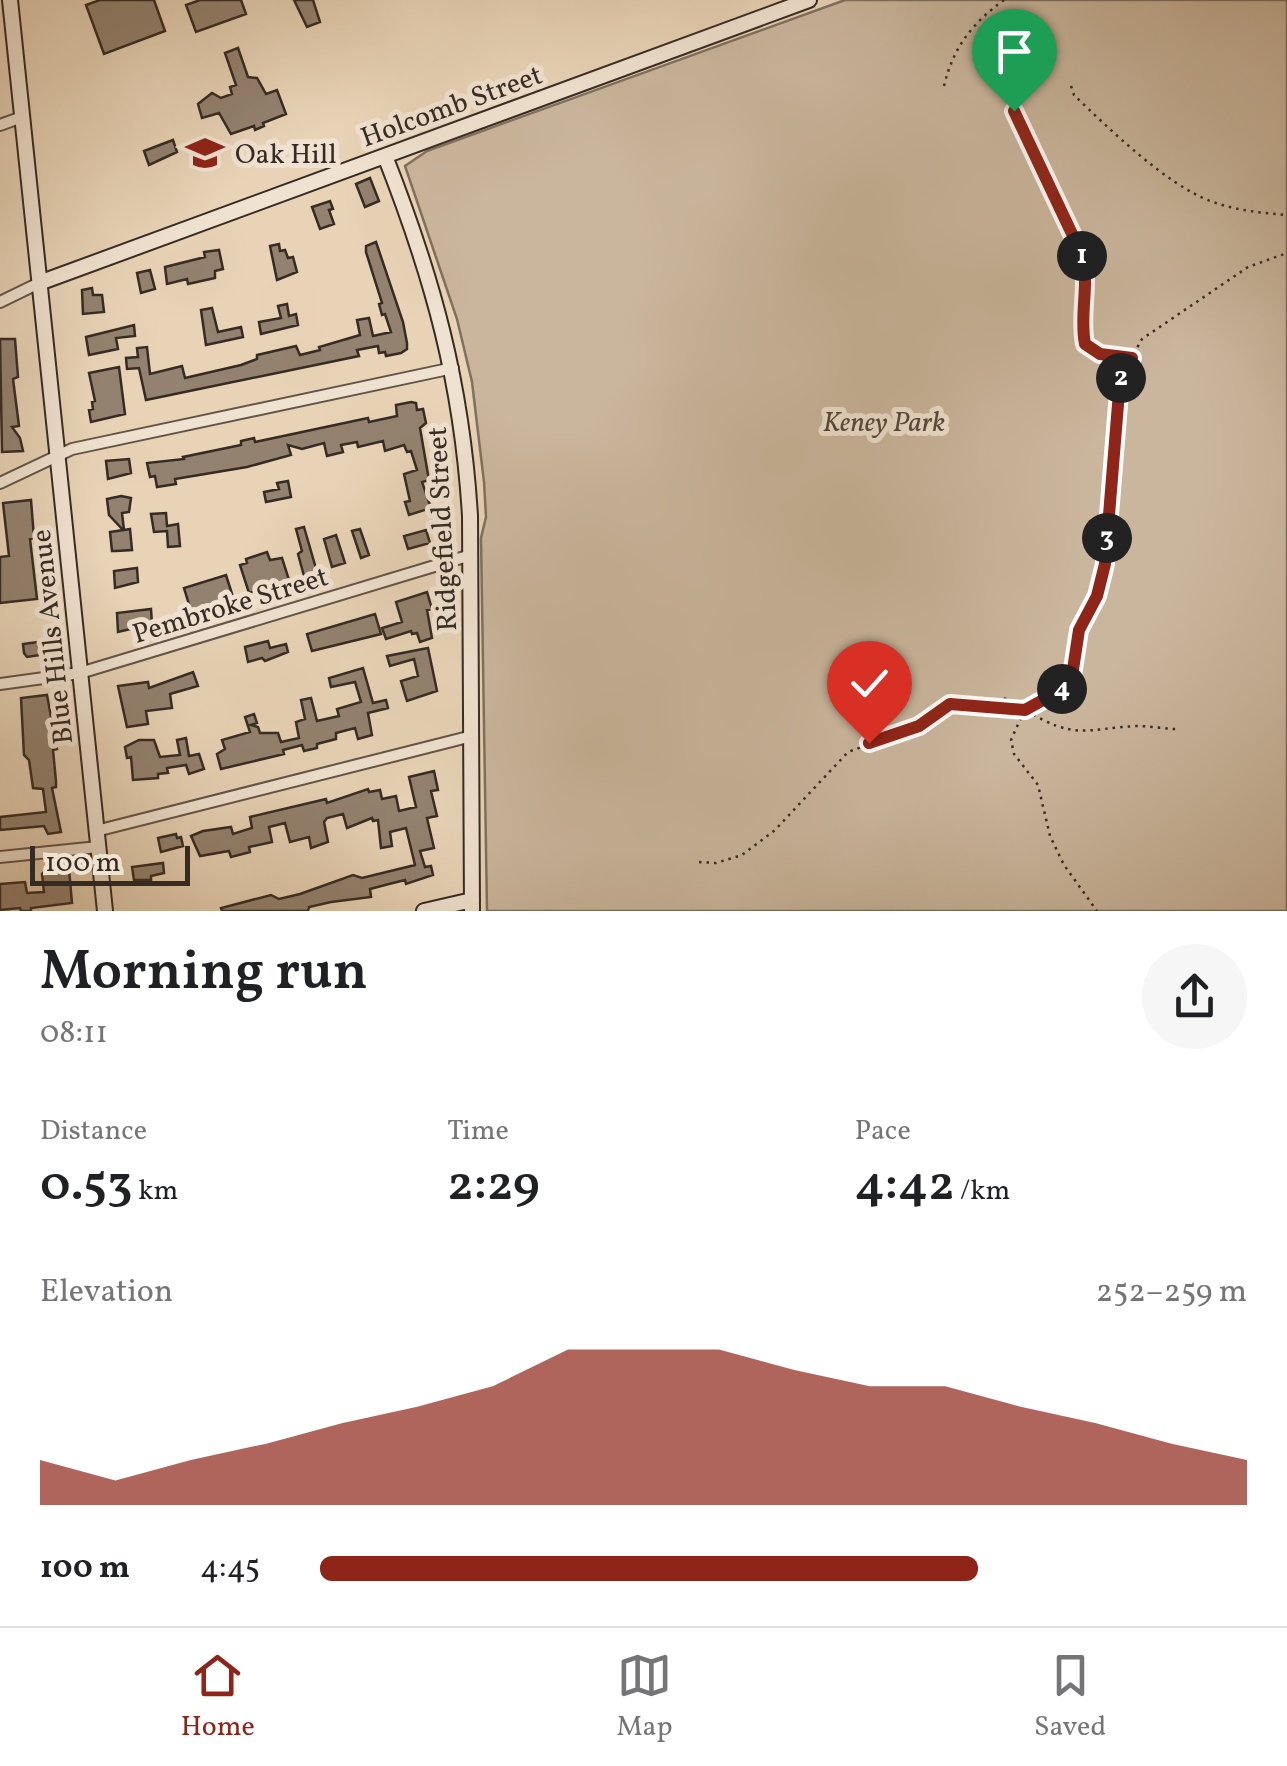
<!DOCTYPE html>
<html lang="en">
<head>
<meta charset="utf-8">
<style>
  :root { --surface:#fff; --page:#f6f6f6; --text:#202124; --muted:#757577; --line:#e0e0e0; --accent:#8f2418 }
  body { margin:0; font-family:Vollkorn,serif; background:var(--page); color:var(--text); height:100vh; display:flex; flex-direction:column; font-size:38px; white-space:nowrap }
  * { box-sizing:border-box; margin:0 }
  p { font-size:32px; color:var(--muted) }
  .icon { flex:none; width:55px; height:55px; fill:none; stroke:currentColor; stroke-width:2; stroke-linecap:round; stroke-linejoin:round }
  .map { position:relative; height:911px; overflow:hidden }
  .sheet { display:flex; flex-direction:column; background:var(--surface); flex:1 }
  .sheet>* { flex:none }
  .scale { position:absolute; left:30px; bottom:25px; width:160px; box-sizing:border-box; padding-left:10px; border:5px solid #362b23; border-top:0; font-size:28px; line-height:35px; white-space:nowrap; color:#362b23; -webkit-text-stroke:8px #f0e2d0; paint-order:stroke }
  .pin { position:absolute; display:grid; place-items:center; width:85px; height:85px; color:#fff; margin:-102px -42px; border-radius:50% 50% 50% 0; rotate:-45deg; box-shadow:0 0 10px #0007 }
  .pin .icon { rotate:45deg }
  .km { position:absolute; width:50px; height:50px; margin:-25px; border-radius:50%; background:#222; color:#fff; font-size:28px; line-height:50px; text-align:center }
  .round { display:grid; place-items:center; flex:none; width:105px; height:105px; border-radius:52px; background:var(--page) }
  .summary { display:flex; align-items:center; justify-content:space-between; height:170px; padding:0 40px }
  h1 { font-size:55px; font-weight:600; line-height:75px }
  .metrics { display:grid; grid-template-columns:repeat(3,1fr); gap:15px; height:170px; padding:10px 40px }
  .metrics div { display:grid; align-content:center }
  .metrics b { font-size:50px; font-weight:600 }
  .metrics small { font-size:28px; font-weight:400 }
  .metrics p { font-size:28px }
  .chart { height:280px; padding:20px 40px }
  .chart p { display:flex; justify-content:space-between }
  .chart svg { width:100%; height:180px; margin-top:10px; fill:var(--accent); opacity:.7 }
  ul { padding:0 40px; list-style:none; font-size:32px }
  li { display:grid; grid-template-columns:160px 120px 1fr; align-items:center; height:75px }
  li i { height:25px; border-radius:12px; background:var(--accent) }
  .tabs { display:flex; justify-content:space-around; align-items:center; height:140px; border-top:2px solid var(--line); background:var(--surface); font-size:28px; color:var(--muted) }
  .tabs a { display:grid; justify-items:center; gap:5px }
  .tabs .current { color:var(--accent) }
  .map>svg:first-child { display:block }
</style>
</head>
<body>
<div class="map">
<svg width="1287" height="911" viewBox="0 0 1287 911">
  <rect width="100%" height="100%" fill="#e8d3b6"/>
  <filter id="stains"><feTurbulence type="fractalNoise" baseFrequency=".002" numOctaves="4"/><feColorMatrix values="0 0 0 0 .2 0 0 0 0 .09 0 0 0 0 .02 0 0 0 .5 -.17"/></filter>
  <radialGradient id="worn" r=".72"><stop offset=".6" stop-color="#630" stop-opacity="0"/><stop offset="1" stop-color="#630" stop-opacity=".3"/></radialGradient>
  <path fill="#cab69d" stroke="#807060" stroke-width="2.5" d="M845 0H1287V911H487L481 538 486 517 484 482 472 382 457 319 405 166 427 151Z"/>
  <path fill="#93826f" stroke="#362b23" stroke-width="2.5" d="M100 0H154L165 31 104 54 86 5Z
    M200 0H241L246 14 196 32 186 5Z
    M294 0H313L320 22 307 27Z
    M238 48 248 77 257 78 266 94 277 90 286 114 263 123 264 126 255 130 254 126 231 134 219 113 202 118 198 104 212 93 221 98 232 94 230 87 236 85 225 53Z
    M173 140 177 152 149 165 144 151Z
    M370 178 379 201 365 207 356 184Z
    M330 201 333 209 329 210 334 224 320 229 312 207Z
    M376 242 403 322 407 343V349L401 353 386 356 385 352 379 353 378 346 357 350 359 356 146 400 139 368 127 369 126 358 138 357 137 348 147 347 150 374 182 366 185 378 241 365 257 359V355L296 346 300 355 320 350 319 347 360 335 357 320 369 318 373 336 391 332 385 314 382 315 379 304 382 303 366 252V246Z
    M279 244 280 251 285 250 288 258 293 257 297 272 277 280 270 246Z
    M219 250 223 269 215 271V278L188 284 187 279 167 284 165 267 205 257 204 252Z
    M150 270 155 289 141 293 137 273Z
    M92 288 93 295H102L104 312 83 314 82 290Z
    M287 304 289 316 296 314 298 325 261 334 259 322 281 318 278 306Z
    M212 308 218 332 241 327 243 337 206 345 201 310Z
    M134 325 135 336 116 338 118 349 89 355 86 337Z
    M0 339H15L18 377 13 379 19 426 12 427 20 438 23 451 2 452Z
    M119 367 125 414 91 422 89 410 93 409 92 402 95 401 89 373Z
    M411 402 416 403 417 410 423 409 426 423 420 428 429 480 422 482 431 508 409 515 405 502 410 501 404 474 417 470 411 451 407 452 404 445 385 451 383 441 358 447 357 442 341 445 343 452 327 456 324 443 302 449 288 445 291 455 247 467 175 479 176 484 157 487 155 476 150 477 147 463 184 459 183 457 241 445V441L254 438 255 442 368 418 369 422 397 416 396 405Z
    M129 459 131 473 108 479 106 461Z
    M288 481 291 497 266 502 264 492 279 489 277 483Z
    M121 496 131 498 129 512 122 513 124 530 130 529 132 550 116 551H112L110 532 123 530 109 515 107 499Z
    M31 500 34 538 30 539 37 599 0 603V557L9 556 3 503Z
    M166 513 167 526 178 524 180 546 168 547 167 531 154 532 151 514Z
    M304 527 317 572 304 576 298 554 302 551 296 529Z
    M360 529 369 555 361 558 352 531Z
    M426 530 430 543 408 549 404 536Z
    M336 535 345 563 332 567 324 539Z
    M267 552 270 560 282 558 289 580 249 593 240 565 247 563 246 559Z
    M137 568 138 582 115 588 114 571Z
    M226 575 233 597 191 611 184 588Z
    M427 592 432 609 427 610 432 638 420 642 417 633 412 634 411 631 386 639 382 628 402 622 396 602Z
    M151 609 152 624 118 632 117 613Z
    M375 614 381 634 312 651 307 634Z
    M46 641 47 654 27 657 24 653 23 644Z
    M268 641 270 648 286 644 288 652 265 661 262 658 248 662 245 647Z
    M428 648 437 691 407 701 401 681 418 676 414 659 390 666 387 656Z
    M363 668 373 703 386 700 388 708 368 713 372 735 358 739 355 728 336 733V739L317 744V748L304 751 302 745 283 750 284 754 221 769 217 754 225 749 222 740 250 732 245 717 254 714 257 723 251 725 258 727 260 733H278L281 742 299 738 296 722 305 719 301 700 311 698 317 721 339 716 337 709 361 702 355 682 331 687 329 678Z
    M193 672 198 686 170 694 172 708 146 711 148 724 127 727 118 686 148 682 149 688Z
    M47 695 57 749 53 750 56 781V787L52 788 61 832 48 834 44 826 0 830V817L46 812 43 789 33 788 29 760 24 755 21 698Z
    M186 738 189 756 199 754 204 769 189 774 186 765 167 768 168 773 158 774V778L133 780 131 757 127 758 125 747 139 740H154L160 757 180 755 177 740Z
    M434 771 438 790 431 791 437 816 427 818 434 848 420 851 425 867 431 866 433 875 406 884 405 880 389 884 370 889 371 897 331 902 309 907 308 911H222L221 908 271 895 279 899 300 894 353 875 362 878 415 865 406 828 390 832 392 846 381 848 378 820 373 821 372 818 347 828 343 814 327 818 324 822 328 842 311 848 309 837 290 842 285 823 269 827 272 842 249 847 250 852 231 857 229 851 200 856 191 836 203 831 231 827 233 834 252 828 250 817 326 799 327 803 368 789 369 792 380 790 382 799 396 796 399 811 416 807 409 777Z
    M176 834 177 838 181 837 183 846 161 852 158 838Z
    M163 863 164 873 151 876V880H134L132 867Z
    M69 869 72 903 31 908V911H21L20 908 0 910V884L25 882 27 893 44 892 42 874 45 871Z"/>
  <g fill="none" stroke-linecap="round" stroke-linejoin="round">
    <g stroke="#625548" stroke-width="14">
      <path id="street" d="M0 125 22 117
        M0 302 39 283
        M0 483 72 449 453 368
        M0 684 80 673 471 555
        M96 831 472 736
        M0 857 98 847"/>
    </g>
    <g stroke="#362b23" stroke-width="18">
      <path id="secondary" d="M10 0 105 911
        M385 156C433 278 462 383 470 516L472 911
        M39 283 809 0
        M424 911 472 900"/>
    </g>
    <path stroke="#362b23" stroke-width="2.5" stroke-dasharray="2.5 5" stroke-linecap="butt" d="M944 86C953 48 972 23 1004 0
      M1071 86 1074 95C1109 129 1166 184 1210 201 1235 210 1260 213 1287 215
      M1013 111 1082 255C1090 285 1079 314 1085 344L1100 353 1130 358
      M1004 698 1020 707
      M1024 711 1011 740 1014 754 1038 785 1050 836 1064 865 1097 911
      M1027 711C1075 740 1085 729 1136 726 1150 726 1164 729 1177 729
      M699 862 716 863 742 855 775 830 848 752 919 726 950 704 1025 710 1061 690 1071 676 1079 630 1097 595 1105 564 1119 380 1142 339 1248 267 1287 253"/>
    <use href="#street" stroke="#f0e2d0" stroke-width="10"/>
    <use href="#secondary" stroke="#f0e2d0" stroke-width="14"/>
  </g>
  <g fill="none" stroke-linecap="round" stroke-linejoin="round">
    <g stroke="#fff" stroke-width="20">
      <path id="route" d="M869 743 919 726 950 704 1025 710 1061 690 1072 676 1079 630 1097 596 1105 564 1120 380 1132 358 1100 354 1085 344C1079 314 1090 285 1082 255L1014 111"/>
    </g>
    <use href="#route" stroke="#8f2418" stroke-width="12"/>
  </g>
  <defs>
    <g id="school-bare" transform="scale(3)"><path d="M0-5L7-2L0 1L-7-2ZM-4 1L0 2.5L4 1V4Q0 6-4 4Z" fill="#8f2418" stroke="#f0e2d0" stroke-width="2.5" paint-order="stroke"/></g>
  </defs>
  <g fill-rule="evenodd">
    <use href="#school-bare" x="205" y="153"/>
  </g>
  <g text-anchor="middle" stroke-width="10" stroke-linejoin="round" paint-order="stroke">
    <g font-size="28" fill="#362b23" stroke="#f0e2d0">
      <text transform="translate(451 105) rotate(-20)" y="10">Holcomb Street</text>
      <text transform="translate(441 529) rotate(-93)" y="10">Ridgefield Street</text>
      <text transform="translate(230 604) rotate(-17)" y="10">Pembroke Street</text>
      <text transform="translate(51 637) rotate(-96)" y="10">Blue Hills Avenue</text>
    </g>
    <g font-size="28" fill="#362b23" stroke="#f0e2d0" text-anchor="start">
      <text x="235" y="163">Oak Hill</text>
    </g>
    <g font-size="28" font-style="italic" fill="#54473b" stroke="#f0e2d0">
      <text x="884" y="431">Keney Park</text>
    </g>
  </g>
  <rect width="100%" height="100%" filter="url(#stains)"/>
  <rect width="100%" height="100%" fill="url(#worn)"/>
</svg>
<div class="scale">100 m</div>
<div class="pin" style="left:1014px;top:111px;background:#1e9e55"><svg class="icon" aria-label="arrive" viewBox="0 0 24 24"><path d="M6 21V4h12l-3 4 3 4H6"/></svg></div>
<div class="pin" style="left:869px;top:743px;background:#d93025"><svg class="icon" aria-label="check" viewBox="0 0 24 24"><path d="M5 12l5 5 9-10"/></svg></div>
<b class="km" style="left:1082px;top:256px">1</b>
<b class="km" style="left:1121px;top:378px">2</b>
<b class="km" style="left:1107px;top:538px">3</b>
<b class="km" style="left:1062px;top:689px">4</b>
</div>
<section class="sheet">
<div class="summary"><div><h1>Morning run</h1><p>08:11</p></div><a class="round"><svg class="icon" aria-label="share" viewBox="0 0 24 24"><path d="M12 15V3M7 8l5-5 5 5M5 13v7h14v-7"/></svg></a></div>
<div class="metrics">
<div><p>Distance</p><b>0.53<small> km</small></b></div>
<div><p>Time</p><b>2:29</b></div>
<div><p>Pace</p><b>4:42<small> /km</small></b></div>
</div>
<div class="chart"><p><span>Elevation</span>252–259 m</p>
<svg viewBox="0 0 160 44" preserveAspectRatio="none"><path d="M0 44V33L10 38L20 33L30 29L40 24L50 20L60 15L70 6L80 6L90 6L100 11L110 15L120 15L130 20L140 24L150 29L160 33V44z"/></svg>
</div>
<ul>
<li><b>100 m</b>4:45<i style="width:71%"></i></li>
</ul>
</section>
<nav class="tabs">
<a class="current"><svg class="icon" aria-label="home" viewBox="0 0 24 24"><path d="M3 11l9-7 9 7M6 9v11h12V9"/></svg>Home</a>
<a><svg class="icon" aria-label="map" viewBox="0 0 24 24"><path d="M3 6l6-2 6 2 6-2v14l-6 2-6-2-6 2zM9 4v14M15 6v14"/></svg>Map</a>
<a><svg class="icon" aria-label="saved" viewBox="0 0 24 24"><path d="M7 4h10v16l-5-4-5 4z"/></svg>Saved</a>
</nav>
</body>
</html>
